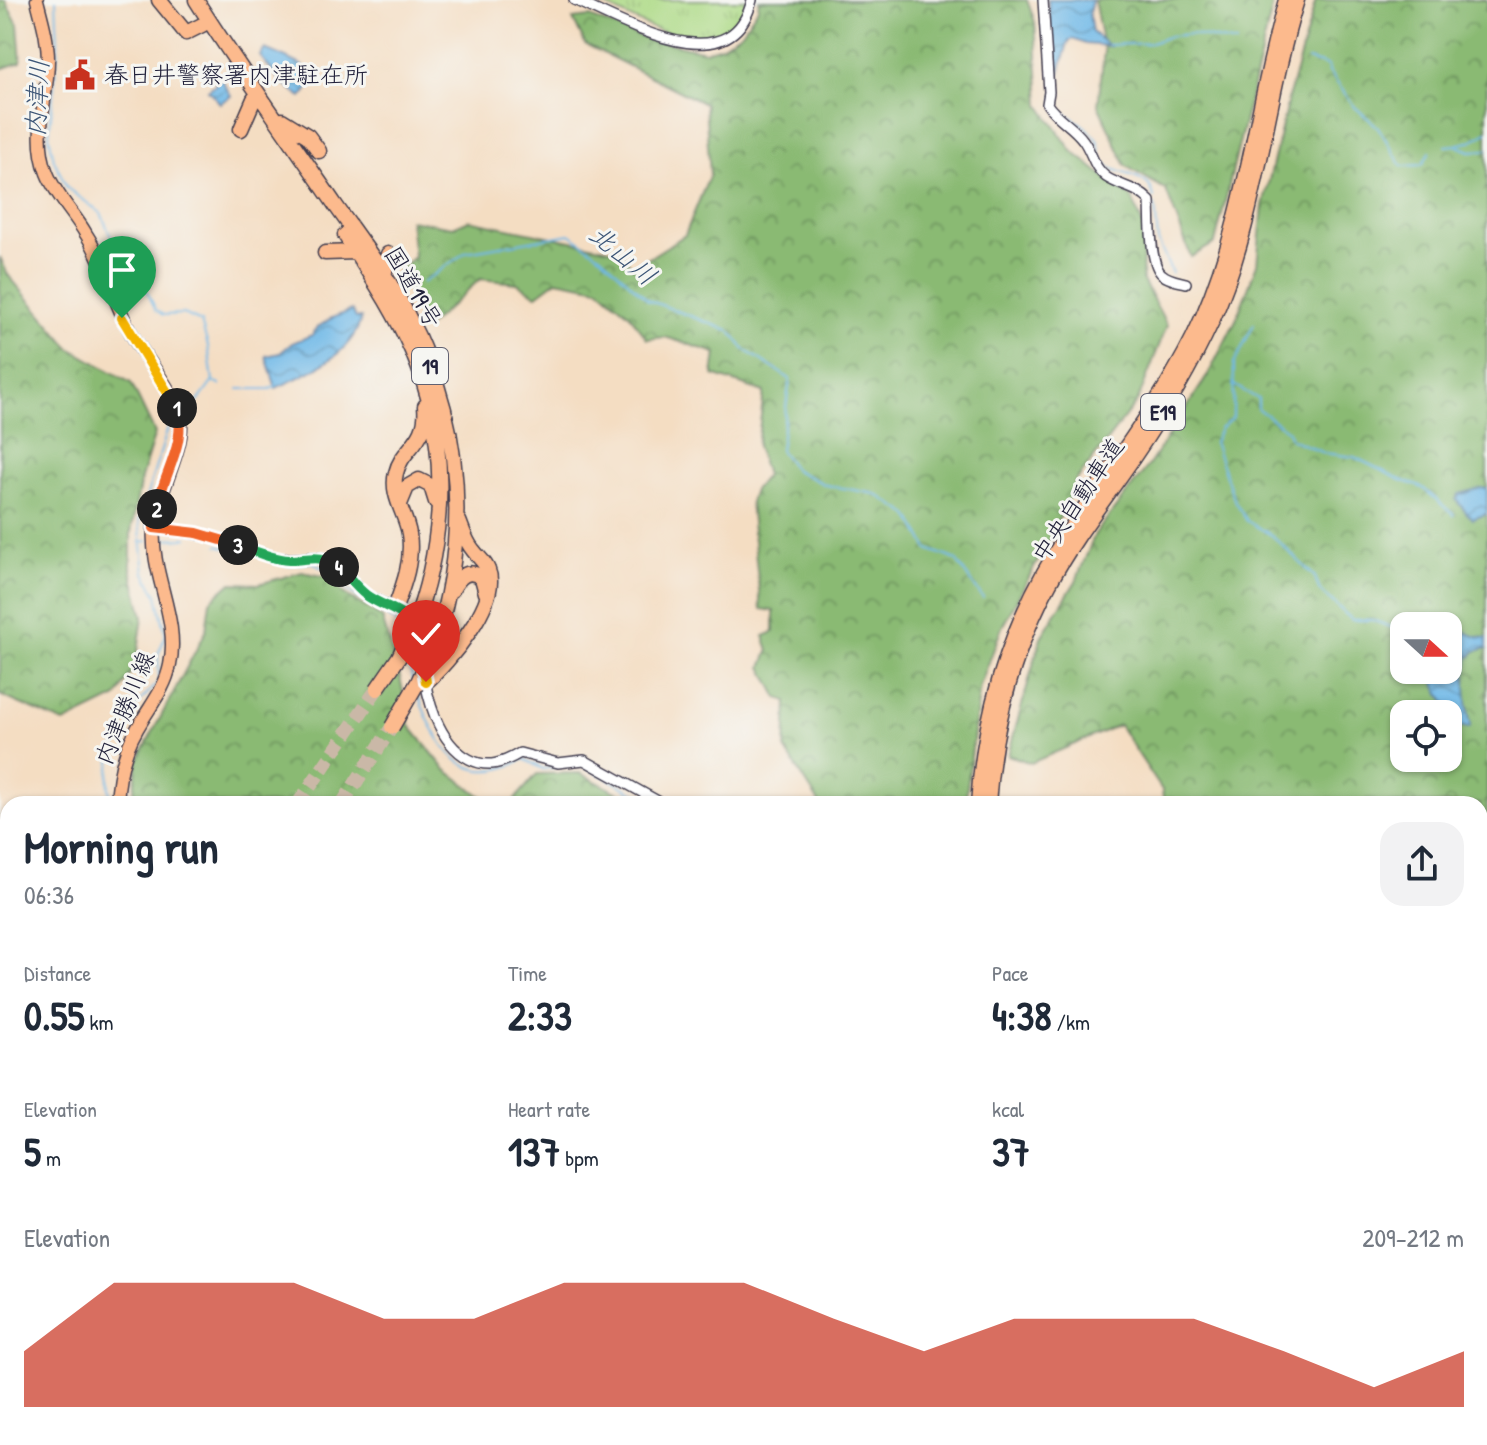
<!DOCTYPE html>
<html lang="en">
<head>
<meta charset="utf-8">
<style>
  :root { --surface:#fff; --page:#f2f2f3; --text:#1f2937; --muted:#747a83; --accent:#c8321e }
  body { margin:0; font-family:"Patrick Hand","Klee One",sans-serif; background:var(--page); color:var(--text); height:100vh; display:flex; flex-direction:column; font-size:30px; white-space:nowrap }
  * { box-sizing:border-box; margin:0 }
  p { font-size:26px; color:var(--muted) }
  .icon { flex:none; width:44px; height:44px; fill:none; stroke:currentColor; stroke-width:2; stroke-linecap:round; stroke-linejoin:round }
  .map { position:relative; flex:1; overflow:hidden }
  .drawer { position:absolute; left:0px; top:796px; width:1488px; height:650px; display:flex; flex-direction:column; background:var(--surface); border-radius:24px 24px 0 0; box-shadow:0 2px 6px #0004 }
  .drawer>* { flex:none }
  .needle { width:52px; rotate:111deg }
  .buttons { position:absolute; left:1390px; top:612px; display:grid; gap:16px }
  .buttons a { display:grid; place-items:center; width:72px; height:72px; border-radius:16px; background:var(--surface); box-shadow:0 2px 6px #0004; font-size:40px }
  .pin { position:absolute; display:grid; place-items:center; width:68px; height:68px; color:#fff; margin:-82px -34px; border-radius:50% 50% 50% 0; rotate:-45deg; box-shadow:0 0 8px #0007 }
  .pin .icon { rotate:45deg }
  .km { position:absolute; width:40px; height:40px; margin:-20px; border-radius:50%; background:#222; color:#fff; font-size:22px; line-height:40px; text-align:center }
  .round { display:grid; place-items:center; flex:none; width:84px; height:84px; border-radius:24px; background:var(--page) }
  .overview { display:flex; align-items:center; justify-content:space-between; height:136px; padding:0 24px }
  h1 { font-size:44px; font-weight:800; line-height:60px }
  .stats { display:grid; grid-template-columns:repeat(3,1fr); gap:12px; height:136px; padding:8px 24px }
  .stats div { display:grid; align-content:center }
  .stats b { font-size:40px; font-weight:800 }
  .stats small { font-size:22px; font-weight:400 }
  .stats p { font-size:22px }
  .chart { height:224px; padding:16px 24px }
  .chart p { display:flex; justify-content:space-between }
  .chart svg { width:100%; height:144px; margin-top:8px; fill:var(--accent); opacity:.7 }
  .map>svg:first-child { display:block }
</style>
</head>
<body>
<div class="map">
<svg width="1487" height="1445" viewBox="0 0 1487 1445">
  <defs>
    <pattern id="grass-tufts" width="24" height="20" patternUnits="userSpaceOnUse" patternTransform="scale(2)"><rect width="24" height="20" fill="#adda86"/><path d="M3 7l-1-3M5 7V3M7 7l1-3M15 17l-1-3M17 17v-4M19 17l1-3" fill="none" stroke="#95bb75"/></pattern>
    <pattern id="forest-crowns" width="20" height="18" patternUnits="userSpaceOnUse" patternTransform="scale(2)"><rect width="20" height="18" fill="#8aba73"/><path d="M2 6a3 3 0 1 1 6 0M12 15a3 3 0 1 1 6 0" fill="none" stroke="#709760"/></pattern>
    <pattern id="water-waves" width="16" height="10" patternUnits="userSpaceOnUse" patternTransform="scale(2)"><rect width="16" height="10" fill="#6eb8e7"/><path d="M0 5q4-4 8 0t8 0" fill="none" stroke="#5a95bc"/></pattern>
  </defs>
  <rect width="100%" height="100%" fill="#f6f6f2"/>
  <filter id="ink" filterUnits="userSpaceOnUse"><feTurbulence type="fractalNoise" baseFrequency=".0125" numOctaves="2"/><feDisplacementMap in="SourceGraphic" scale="16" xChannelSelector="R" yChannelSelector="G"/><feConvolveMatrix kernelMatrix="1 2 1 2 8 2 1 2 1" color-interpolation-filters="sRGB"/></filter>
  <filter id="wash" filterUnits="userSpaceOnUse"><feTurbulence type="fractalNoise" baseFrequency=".006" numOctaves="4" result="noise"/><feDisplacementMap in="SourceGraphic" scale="32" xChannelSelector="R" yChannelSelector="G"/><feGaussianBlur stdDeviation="1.8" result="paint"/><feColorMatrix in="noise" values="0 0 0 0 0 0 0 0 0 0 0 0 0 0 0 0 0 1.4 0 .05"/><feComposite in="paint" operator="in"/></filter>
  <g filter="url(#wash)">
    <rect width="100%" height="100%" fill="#f4ddc2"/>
    <path fill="url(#grass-tufts)" stroke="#687e60" stroke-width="2" d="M594 0H748C718 74 644 23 594 0Z"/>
    <path fill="url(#forest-crowns)" stroke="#566e57" stroke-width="2" fill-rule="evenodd" d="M0 0H5L18 24 21 62 0 69Z
      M759 0H1027L1035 22 1040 105 1072 151 1132 198 1144 228 1142 279 1167 325 1138 400 1076 481 1053 533 1002 627 980 686 965 804H820L785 749 787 701 778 698 762 667 769 650 764 636 774 632V611L761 609 750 502 754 490 766 475 757 446 764 392 713 375 716 353 665 337 647 339 630 315 599 288 557 280 537 295 517 283 480 279 428 327 398 271 414 257 410 220 453 227 469 220 620 251 633 268 685 235 710 174 705 104 585 44 573 19 590 17 641 37 705 51 721 46 742 32 758 8Z
      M1094 0H1274L1215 243 1191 257 1166 190 1126 166 1098 105 1104 51Z
      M1316 0H1487V1119L1480 1109V804H1164L1162 790 1119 725 1031 763 1008 755 1041 637 1076 581 1095 534 1149 465 1208 375 1236 320 1257 264 1263 206 1288 99ZM1404 626H1448V670H1404ZM1404 714H1448V758H1404Z
      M0 257 8 275 70 348 131 383 155 433 141 478 131 532V569L143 617 136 664 117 697 64 723 0 695Z
      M302 572 327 577 343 593 382 618 400 677 410 726 445 769 489 802 512 803 537 774 580 773 639 804H132L138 760 206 631 210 601 230 583 259 584Z
      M8 1076V1438H263V1445H0V1081Z
      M1480 1286 1487 1292V1339L1480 1331Z
      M307 1438H655L650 1445H308Z
      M700 1438H1368L1367 1445H695Z"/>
    <path fill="url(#water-waves)" stroke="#486d91" stroke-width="2" d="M1048 0H1092L1089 13 1092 32 1109 46 1085 44 1073 39 1068 42 1055 91Z
      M265 49 300 64 316 78 302 97C283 86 273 73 260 56Z
      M220 77 231 96 220 103 208 90 216 84 215 78Z
      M352 310 356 318H361C353 354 309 373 276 388L266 356 280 353 292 343 312 335 318 327 332 318Z
      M1481 488 1487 489V514L1472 519 1456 500 1459 494Z
      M1441 620C1459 623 1468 639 1487 638V648L1475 651 1471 657 1469 655C1464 676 1466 704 1471 725L1469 728 1458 726 1459 718C1447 707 1433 686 1432 670H1448V626H1424L1437 624Z"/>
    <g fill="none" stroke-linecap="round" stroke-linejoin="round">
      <path stroke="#6eb8e7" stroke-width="2" d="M56 0 58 47 49 135 54 160 67 188 101 213 114 244 140 277 156 310 163 315 184 314 201 322 208 346 213 381 192 410
        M1108 45 1151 43 1170 36 1192 34 1236 43
        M1308 60 1328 66 1329 72 1355 107 1378 127 1402 166 1422 165 1430 152
        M1055 89 1054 102 1057 108C1070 117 1089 126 1097 140 1101 147 1098 158 1105 164 1120 177 1151 172 1154 198
        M1456 145 1469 142 1487 132
        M1446 146 1456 145 1470 151 1487 150
        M1155 205 1158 241 1172 273
        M422 283 466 252 570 234 601 256 648 300 730 331 745 350 790 379 780 450 795 470 826 485 876 494 909 515 928 549 956 560 983 598
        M1254 324 1234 364 1233 417 1220 429 1214 442 1235 502 1247 521 1273 536 1315 577 1319 589 1352 620H1372L1404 632
        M214 382 220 385
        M1234 385 1258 399V409L1288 431 1291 439 1324 453 1354 457 1399 479 1423 488 1454 515
        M239 389H270L276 386
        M161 539 187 538
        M141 542 148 541
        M218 545 244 552
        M281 563 288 565 313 562 320 567 330 566 339 575 341 586 402 626 404 630
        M411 646 409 661 412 679
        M417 693C437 745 462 793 524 759L543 769 555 767
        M581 764 653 803
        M112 800C102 779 117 733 130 714 138 701 151 692 159 680L158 654 166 635 157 595 145 573 139 520 169 425
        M270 1438 272 1445"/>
    </g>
  </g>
  <g filter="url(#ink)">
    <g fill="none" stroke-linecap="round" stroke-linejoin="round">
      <path stroke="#cab8a7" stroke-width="14" stroke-dasharray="14 7" stroke-linecap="butt" d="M298 804 377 689
        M342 804 392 727
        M192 1445V1438"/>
      <g stroke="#423e4f" stroke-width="12">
        <path id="minor" d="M574 0C623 21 731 86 752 0
          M1043 0 1049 92 1047 104C1057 119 1073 126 1083 140 1092 152 1093 167 1106 177 1121 187 1137 187 1150 201 1151 218 1149 264 1162 274 1168 280 1178 281 1186 283
          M154 528C176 531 198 533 220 539 239 545 258 555 278 558 296 561 314 553 332 561 346 569 353 586 366 595 378 603 393 605 404 615 421 629 418 644 422 664 427 697 437 742 469 759 488 769 503 763 520 753L558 763 584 760 663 804
          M1214 1445 1216 1438"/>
      </g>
      <g stroke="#423e4f" stroke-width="15">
        <path id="major" d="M37 0C42 20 48 39 48 60 48 98 32 135 47 173 56 196 74 213 86 234 107 266 114 306 134 338 147 361 179 397 181 423 183 451 157 494 154 528 150 574 180 618 170 665 165 690 149 707 137 729 124 751 118 778 117 804
          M1480 1246 1487 1247
          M1480 1352 1487 1357
          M300 1438V1445"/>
      </g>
      <g stroke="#423e4f" stroke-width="17">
        <path id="highway" d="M159 0 186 33 202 25
          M196 0C240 70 289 137 336 206 360 240 387 275 406 312 463 420 471 531 434 647
          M282 120 308 136 319 151
          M241 129 254 99
          M345 235C369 273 394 310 412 351 448 435 447 529 418 614
          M325 253 356 252
          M384 277 388 254
          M400 504 407 487 419 480 431 486 436 502
          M452 590C459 577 468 567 482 578L486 593
          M395 608C404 584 413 560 409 534 406 514 390 495 396 473 402 447 429 442 425 406
          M426 682C448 663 501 601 488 570 485 562 478 557 473 550 466 542 463 531 459 521
          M978 804C984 715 1009 628 1056 552 1100 479 1155 414 1193 338 1245 231 1254 113 1286 0
          M988 804C993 728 1013 652 1049 584 1073 539 1105 499 1133 458 1163 414 1190 369 1212 321 1258 219 1264 106 1297 0
          M278 1438 280 1445
          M667 1445 672 1438
          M679 1445 684 1438"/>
      </g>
      <use href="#minor" stroke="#fff" stroke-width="9"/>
      <use href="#major" stroke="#fcba8d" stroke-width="12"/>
      <use href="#highway" stroke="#fcba8d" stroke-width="14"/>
      <g stroke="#423e4f" stroke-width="17" stroke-linecap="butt">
        <path id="highway-bridge" d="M377 689 399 657 418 614
          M392 727 418 682 434 647"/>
      </g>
      <use href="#highway-bridge" stroke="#fcba8d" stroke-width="14"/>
    </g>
  </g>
  <g fill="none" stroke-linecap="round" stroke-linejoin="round" filter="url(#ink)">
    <g stroke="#fff" stroke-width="16">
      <path id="split-1" d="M122 318 177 408"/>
    </g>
    <g stroke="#fff" stroke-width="16">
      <path id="split-2" d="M157 509C162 476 188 442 177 408"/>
    </g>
    <g stroke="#fff" stroke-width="16">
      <path id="split-3" d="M157 509 154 528 197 533 238 545"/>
    </g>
    <g stroke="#fff" stroke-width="16">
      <path id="split-4" d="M238 545C254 551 272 559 289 560 309 560 320 553 339 567"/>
    </g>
    <g stroke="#fff" stroke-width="16">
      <path id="split-5" d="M339 567C349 576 355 587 366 595 385 609 407 609 418 633"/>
    </g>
    <g stroke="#fff" stroke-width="16">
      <path id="split-6" d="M418 633 426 682"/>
    </g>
    <use href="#split-1" stroke="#f5b400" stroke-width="10"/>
    <use href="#split-2" stroke="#f0652b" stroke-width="10"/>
    <use href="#split-3" stroke="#f0652b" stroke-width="10"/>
    <use href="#split-4" stroke="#22a559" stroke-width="10"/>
    <use href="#split-5" stroke="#22a559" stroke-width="10"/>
    <use href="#split-6" stroke="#f5b400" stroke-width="10"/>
  </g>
  <defs>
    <g id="civic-bare" transform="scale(2.4)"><path d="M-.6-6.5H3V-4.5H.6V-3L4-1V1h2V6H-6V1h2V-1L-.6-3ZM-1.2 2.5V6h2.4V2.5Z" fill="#c8321e" stroke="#f6f6f2" stroke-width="2.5" paint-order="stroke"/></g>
  </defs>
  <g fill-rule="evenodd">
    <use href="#civic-bare" x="80" y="75"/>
  </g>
  <g text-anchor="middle" stroke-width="6" stroke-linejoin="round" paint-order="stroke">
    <g fill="#f6f6f2" stroke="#626272" stroke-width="2">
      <rect x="412" y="348" width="36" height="36" rx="6"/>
      <rect x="1141" y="394" width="44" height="36" rx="6"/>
    </g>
    <g font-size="22" font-weight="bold" fill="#22223b">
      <text x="430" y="374">19</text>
      <text x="1163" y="420">E19</text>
    </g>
    <g font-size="24" fill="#22223b" stroke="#f6f6f2" text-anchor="start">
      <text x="104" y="83">春日井警察署内津駐在所</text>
    </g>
    <g font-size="24" fill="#22223b" stroke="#f6f6f2">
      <text transform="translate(413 287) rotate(60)" y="8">国道19号</text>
      <text transform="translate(1078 500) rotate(-56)" y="8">中央自動車道</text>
      <text transform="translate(125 708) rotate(-68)" y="8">内津勝川線</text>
    </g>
    <g font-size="26" font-style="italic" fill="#3d5677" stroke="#f6f6f2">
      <text transform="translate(37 98) rotate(-87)" y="9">内津川</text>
      <text transform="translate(623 255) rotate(40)" y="9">北山川</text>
    </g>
  </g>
</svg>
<div class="buttons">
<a><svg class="needle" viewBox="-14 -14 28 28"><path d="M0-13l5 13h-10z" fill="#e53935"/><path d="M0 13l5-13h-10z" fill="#747a83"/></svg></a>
<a><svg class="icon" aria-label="locate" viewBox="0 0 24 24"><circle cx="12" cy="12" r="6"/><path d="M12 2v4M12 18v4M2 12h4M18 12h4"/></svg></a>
</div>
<div class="pin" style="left:122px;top:318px;background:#1e9e55"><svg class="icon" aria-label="arrive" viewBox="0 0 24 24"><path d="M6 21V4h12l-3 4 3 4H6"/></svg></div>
<div class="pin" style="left:426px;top:682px;background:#d93025"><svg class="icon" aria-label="check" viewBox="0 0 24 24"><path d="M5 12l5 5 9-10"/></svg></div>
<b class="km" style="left:177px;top:408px">1</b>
<b class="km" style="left:157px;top:509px">2</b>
<b class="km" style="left:238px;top:545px">3</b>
<b class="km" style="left:339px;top:567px">4</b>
<section class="drawer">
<div class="overview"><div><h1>Morning run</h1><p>06:36</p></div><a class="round"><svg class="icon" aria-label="share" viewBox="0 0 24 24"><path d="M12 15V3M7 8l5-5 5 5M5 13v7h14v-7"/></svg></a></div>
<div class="stats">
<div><p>Distance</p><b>0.55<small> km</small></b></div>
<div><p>Time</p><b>2:33</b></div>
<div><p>Pace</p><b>4:38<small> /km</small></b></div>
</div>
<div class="stats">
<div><p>Elevation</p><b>5<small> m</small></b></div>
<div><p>Heart rate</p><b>137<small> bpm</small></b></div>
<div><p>kcal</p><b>37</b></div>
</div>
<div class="chart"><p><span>Elevation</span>209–212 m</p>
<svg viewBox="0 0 160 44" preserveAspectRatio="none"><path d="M0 44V27L10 6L20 6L30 6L40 17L50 17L60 6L70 6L80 6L90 17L100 27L110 17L120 17L130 17L140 27L150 38L160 27V44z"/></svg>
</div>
</section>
</div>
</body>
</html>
